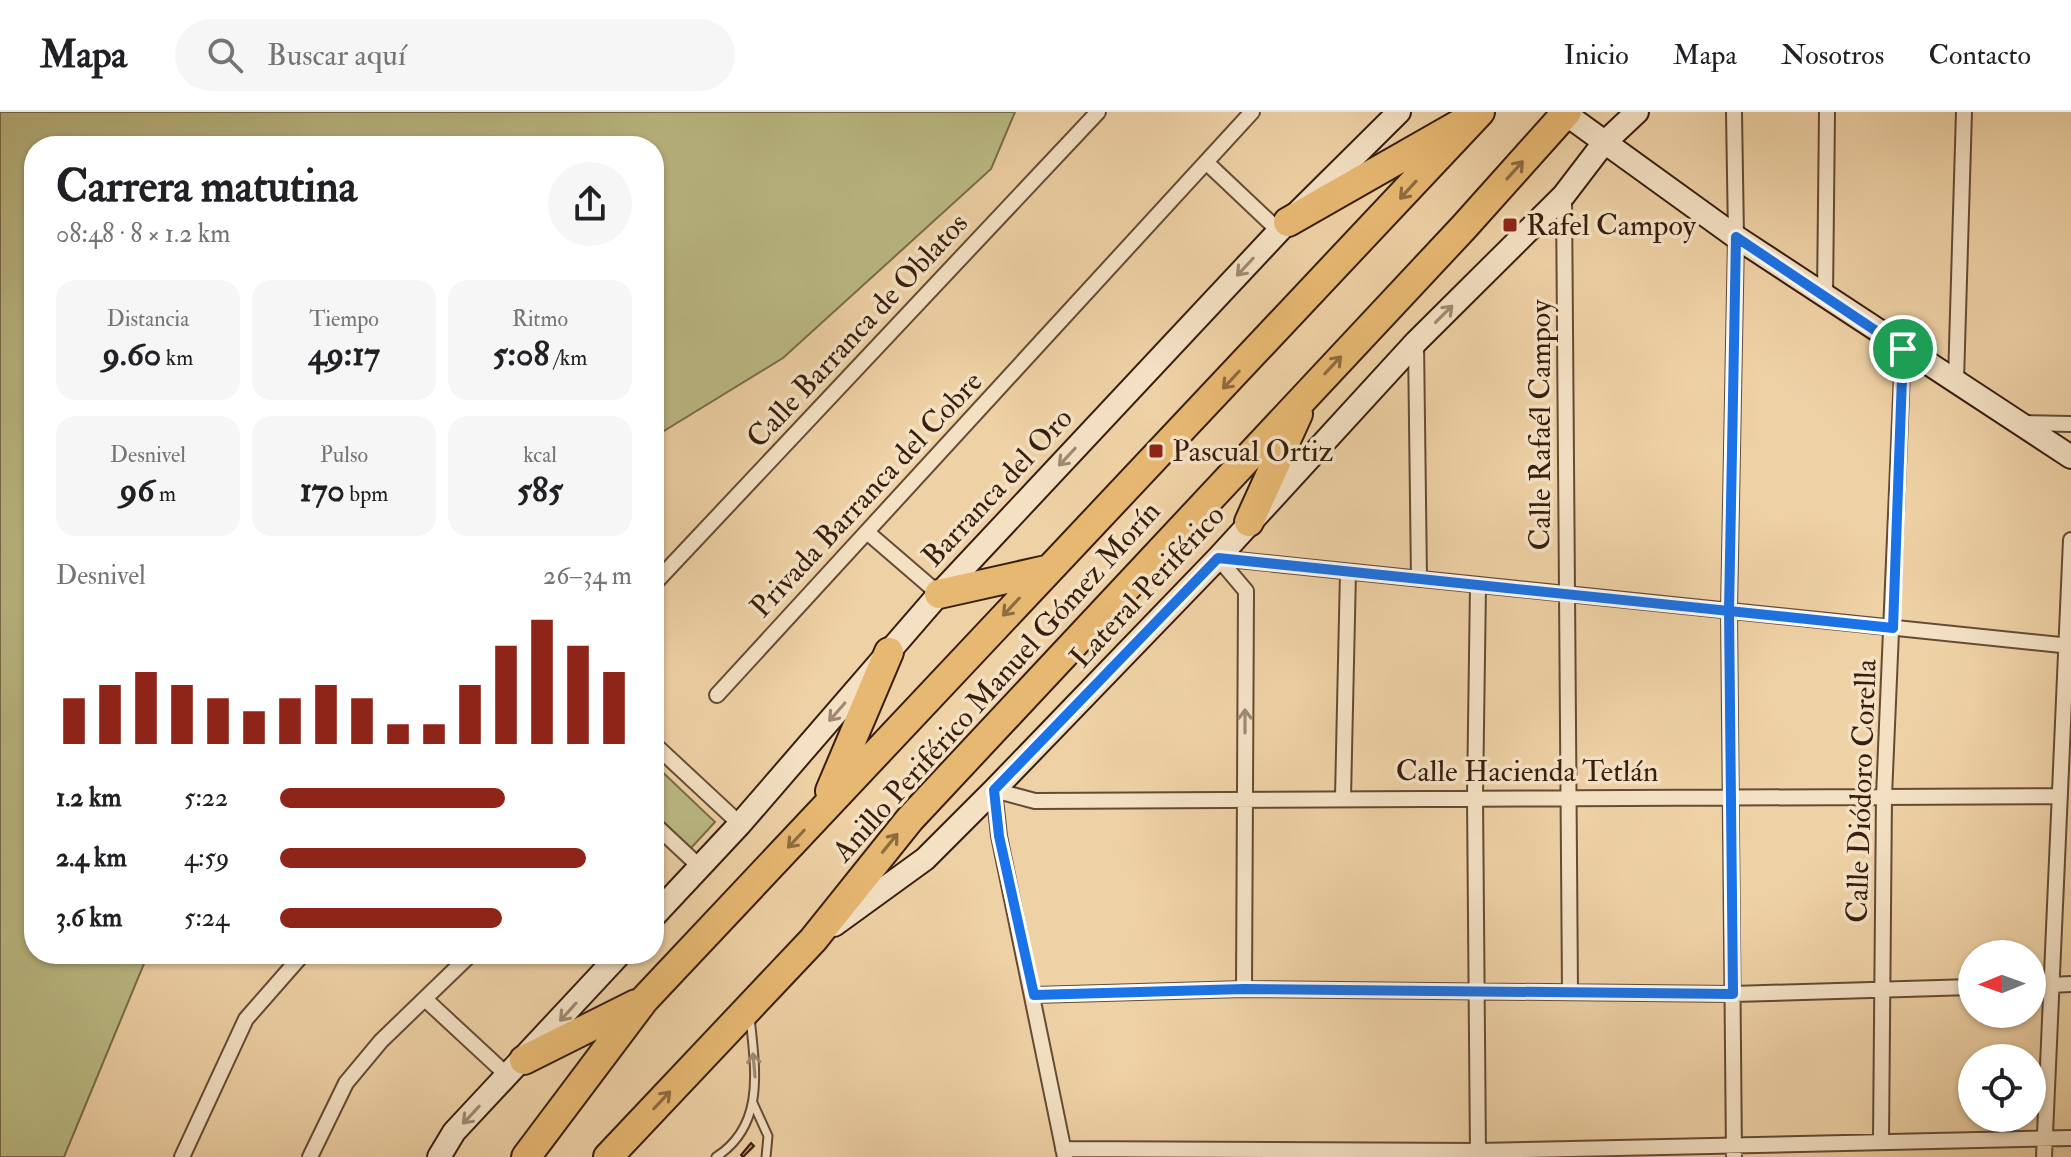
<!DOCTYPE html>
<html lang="es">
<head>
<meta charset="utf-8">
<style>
  :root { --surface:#fff; --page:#f6f6f6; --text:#202124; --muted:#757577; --line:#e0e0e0; --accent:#8f2418 }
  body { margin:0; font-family:"IM FELL Double Pica",serif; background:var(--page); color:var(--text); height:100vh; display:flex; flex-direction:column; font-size:30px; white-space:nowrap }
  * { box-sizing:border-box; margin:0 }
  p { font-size:26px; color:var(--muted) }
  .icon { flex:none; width:44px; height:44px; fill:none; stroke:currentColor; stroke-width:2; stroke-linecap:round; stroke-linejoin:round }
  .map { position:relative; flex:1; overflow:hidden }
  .drawer { position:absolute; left:24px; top:24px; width:640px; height:828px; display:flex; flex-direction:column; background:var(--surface); border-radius:32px; box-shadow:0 2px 6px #0004 }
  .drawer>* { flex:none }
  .needle { width:52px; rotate:269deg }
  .controls { position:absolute; left:1958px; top:828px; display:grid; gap:16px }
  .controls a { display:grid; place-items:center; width:88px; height:88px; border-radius:50%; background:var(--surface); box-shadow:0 2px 6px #0004; font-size:40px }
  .pin { position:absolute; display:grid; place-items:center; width:68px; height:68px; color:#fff; margin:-34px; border:4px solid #fff; border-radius:50%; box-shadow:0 2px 8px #0007 }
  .round { display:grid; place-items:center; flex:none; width:84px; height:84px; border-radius:42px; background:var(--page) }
  .summary { display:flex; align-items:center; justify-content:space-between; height:136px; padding:0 32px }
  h1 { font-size:44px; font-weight:700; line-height:60px }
  .figures { display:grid; grid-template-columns:repeat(3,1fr); gap:12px; height:136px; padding:8px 32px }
  .figures div { display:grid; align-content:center; border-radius:20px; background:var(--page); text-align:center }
  .figures b { font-size:34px; font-weight:700 }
  .figures small { font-size:22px; font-weight:400 }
  .figures p { font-size:22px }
  .chart { height:224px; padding:16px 32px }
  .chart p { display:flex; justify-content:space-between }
  .chart svg { width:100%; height:144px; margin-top:8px; stroke:var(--accent); stroke-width:6 }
  ul { padding:0 32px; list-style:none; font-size:26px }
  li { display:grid; grid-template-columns:128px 96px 1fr; align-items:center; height:60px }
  li i { height:20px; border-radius:10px; background:var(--accent) }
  header { display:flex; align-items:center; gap:48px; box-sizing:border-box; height:112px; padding:0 40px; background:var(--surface); border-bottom:2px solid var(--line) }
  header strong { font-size:38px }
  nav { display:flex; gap:44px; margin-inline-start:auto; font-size:28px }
  .search { width:560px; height:72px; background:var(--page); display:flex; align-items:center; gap:20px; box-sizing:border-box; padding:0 28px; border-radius:44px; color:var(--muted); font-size:30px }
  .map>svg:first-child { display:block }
</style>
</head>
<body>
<header>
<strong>Mapa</strong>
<div class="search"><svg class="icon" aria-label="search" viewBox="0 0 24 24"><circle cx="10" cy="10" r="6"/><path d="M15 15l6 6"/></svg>Buscar aquí</div>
<nav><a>Inicio</a><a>Mapa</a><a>Nosotros</a><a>Contacto</a></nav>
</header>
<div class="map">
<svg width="2071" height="1045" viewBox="0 0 2071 1045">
  <rect width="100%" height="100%" fill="#eed1a5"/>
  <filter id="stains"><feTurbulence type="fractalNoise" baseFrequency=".0025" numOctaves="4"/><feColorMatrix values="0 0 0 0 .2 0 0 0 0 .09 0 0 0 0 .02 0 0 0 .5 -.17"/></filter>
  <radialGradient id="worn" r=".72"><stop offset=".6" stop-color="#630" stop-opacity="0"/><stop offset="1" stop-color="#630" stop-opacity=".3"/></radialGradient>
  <path fill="#bbba84" stroke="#796c49" stroke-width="2" d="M0 0H1015L991 57 783 246 654 325V34H34V842H148L64 1045H0Z
    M654 652 715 710 691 736 654 701Z"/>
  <path fill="#ce8c64" stroke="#371e0e" stroke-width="2" d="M751 1031 754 1034 743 1045 741 1043Z"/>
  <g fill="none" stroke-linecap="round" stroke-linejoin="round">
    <g stroke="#654b34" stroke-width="11">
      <path id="lane" d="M753 991 768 1024 766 1045
        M716 1045C766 1013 755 956 750 905"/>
    </g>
    <g stroke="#654b34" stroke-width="18">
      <path id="street" d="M1734 0 1736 125 1729 499 1734 1045
        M1206 50 1279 119
        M1564 83 1570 879
        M1825 184 1827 0
        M1416 230 1419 467
        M1956 268 1964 0
        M2023 311 2071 312
        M867 420 939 482
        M1218 446 2071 534
        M1218 446 1246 479 1244 877
        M654 472 1098 0
        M1478 473 1475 685 1478 1045
        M717 583 1252 0
        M654 632 740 712
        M1343 685 1348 460
        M654 712 699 754
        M2032 874 2071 872
        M1034 883 1244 877 1733 882 1972 875
        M425 887 507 963
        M1881 1027 1884 684 1903 237
        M1063 1037 1478 1039 2071 1026
        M182 1045 246 907 303 842
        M310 1045 346 971 381 929 471 842
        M1065 1045 999 724 994 678 1035 689 2060 684
        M2044 1045 2071 428"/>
    </g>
    <g stroke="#371e0e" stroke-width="26">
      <path id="secondary" d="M1563 0 1736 125 2071 345
        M654 804 740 712 939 482 1279 119 1399 0
        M834 813 925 747 994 678 1218 446 1416 230 1564 83 1603 32 1637 0
        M439 1045 454 1020 620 842"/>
    </g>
    <g stroke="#371e0e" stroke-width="32">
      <path id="highway" d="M1288 110 1458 13
        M1249 410 1298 302
        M939 482 1046 458
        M830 679 889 540
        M524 948 636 892
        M526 1045 644 888 1480 0
        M608 1045 813 828 910 707 1464 115 1567 0"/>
    </g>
    <use href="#lane" stroke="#f4e1c4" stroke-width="7"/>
    <use href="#street" stroke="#f4e1c4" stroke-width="14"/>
    <use href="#secondary" stroke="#f4e1c4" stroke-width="22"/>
    <use href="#highway" stroke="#e7b872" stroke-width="28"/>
  </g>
  <defs><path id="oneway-shaft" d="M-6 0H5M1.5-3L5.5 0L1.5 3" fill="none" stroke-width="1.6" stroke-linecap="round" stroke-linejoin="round" transform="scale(2)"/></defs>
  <g stroke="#8f6b40">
    <use href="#oneway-shaft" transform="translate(1515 58) rotate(-48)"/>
    <use href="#oneway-shaft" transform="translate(1408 78) rotate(132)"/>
    <use href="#oneway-shaft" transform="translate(1333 253) rotate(-47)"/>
    <use href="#oneway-shaft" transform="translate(1231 268) rotate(133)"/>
    <use href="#oneway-shaft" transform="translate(1011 495) rotate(133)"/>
    <use href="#oneway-shaft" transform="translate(796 727) rotate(133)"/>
    <use href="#oneway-shaft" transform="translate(890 731) rotate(-51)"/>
    <use href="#oneway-shaft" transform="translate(662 988) rotate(-47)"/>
  </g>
  <g stroke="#9f8972">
    <use href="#oneway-shaft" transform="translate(1245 155) rotate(133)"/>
    <use href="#oneway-shaft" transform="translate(1444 202) rotate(-45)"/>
    <use href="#oneway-shaft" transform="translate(1067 345) rotate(133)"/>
    <use href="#oneway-shaft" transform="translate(837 600) rotate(131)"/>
    <use href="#oneway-shaft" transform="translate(1245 609) rotate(-90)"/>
    <use href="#oneway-shaft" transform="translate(568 900) rotate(132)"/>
    <use href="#oneway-shaft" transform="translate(754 953) rotate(-95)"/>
    <use href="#oneway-shaft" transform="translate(471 1003) rotate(133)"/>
  </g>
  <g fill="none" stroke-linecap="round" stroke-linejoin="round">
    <g stroke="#fff" stroke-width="16">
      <path id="route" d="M1903 237 1893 516C1668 493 1443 470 1218 446L994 678 999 724 1034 883 1244 877 1733 882 1729 499 1736 125 1903 237"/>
    </g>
    <use href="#route" stroke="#1a73e8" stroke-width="10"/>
  </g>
  <g fill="#8f2418" stroke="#f4e1c4" stroke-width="3">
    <rect x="1502" y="105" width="16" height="16" rx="4"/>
    <rect x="1148" y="331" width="16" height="16" rx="4"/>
  </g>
  <g text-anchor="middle" stroke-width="7" stroke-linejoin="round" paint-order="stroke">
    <g font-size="30" fill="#371e0e" stroke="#f4e1c4" text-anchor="start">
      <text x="1526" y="123">Rafel Campoy</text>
      <text x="1172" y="349">Pascual Ortiz</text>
    </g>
    <g font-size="30" fill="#371e0e" stroke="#f4e1c4">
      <text transform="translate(857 218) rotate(-47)" y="10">Calle Barranca de Oblatos</text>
      <text transform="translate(1540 313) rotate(-90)" y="10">Calle Rafaél Campoy</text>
      <text transform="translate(997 375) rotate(-47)" y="10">Barranca del Oro</text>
      <text transform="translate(866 382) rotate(-47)" y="10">Privada Barranca del Cobre</text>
      <text transform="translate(1147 474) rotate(-47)" y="10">Lateral Periférico</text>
      <text transform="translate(996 569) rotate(-48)" y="10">Anillo Periférico Manuel Gómez Morín</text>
      <text x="1527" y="669">Calle Hacienda Tetlán</text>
      <text transform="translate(1861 679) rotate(-88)" y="10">Calle Diódoro Corella</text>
    </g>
  </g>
  <rect width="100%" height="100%" filter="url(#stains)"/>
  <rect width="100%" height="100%" fill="url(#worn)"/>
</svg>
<div class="controls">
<a><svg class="needle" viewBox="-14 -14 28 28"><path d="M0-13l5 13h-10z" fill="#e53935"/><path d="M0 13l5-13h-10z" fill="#757577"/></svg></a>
<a><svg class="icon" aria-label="locate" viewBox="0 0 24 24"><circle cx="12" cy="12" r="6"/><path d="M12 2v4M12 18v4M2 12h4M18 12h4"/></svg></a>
</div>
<div class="pin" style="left:1903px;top:237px;background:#1e9e55"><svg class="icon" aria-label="arrive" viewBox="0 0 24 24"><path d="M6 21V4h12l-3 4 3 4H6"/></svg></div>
<section class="drawer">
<div class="summary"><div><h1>Carrera matutina</h1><p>08:48 · 8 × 1.2 km</p></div><a class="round"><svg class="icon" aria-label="share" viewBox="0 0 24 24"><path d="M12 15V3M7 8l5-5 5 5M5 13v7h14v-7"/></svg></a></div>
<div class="figures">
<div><p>Distancia</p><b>9.60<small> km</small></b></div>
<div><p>Tiempo</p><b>49:17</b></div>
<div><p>Ritmo</p><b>5:08<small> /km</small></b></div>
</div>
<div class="figures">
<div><p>Desnivel</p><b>96<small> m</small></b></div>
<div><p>Pulso</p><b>170<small> bpm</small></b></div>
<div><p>kcal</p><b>585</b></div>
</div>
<div class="chart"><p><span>Desnivel</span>26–34 m</p>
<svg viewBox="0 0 160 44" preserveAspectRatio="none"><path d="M5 44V30M15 44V26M25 44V22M35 44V26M45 44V30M55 44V34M65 44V30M75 44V26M85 44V30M95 44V38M105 44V38M115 44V26M125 44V14M135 44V6M145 44V14M155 44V22"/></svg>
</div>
<ul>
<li><b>1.2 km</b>5:22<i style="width:64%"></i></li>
<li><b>2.4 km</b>4:59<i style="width:87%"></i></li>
<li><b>3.6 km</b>5:24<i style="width:63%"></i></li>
</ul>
</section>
</div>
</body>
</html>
